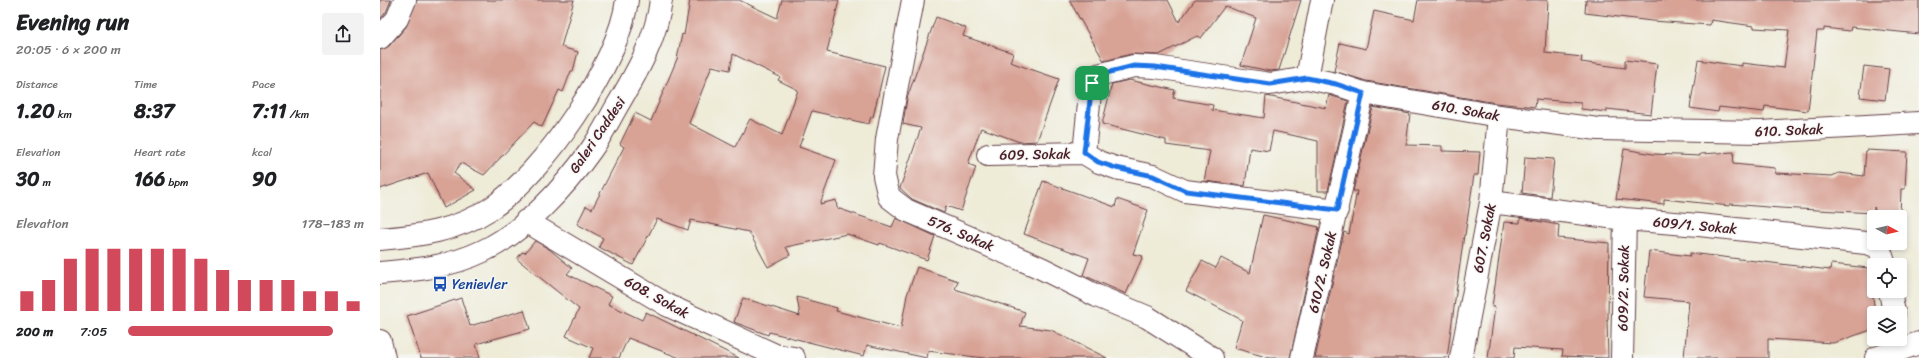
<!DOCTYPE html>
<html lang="en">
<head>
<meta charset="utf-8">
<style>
  :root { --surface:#fff; --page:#f2f2f2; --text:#202124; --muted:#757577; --accent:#d1495b }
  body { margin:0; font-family:Sriracha,sans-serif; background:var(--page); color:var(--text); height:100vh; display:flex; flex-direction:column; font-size:15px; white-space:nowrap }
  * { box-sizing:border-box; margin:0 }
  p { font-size:13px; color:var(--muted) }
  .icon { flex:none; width:22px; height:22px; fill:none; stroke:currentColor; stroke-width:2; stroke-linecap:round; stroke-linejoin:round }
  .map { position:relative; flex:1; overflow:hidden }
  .side { display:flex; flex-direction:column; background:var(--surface); width:380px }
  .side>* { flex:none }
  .needle { width:26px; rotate:97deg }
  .controls { position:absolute; left:1487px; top:210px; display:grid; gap:8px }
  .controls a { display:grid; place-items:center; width:40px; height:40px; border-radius:4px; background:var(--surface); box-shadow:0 2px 6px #0003; font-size:20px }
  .pin { position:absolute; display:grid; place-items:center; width:34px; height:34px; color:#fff; margin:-17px; border-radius:8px; box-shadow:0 2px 6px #0006 }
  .round { display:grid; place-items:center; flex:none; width:42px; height:42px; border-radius:4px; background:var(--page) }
  .head { display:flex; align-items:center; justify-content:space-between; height:68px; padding:0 16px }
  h1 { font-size:22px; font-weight:700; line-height:30px }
  .metrics { display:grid; grid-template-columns:repeat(3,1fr); gap:6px; height:68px; padding:4px 16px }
  .metrics div { display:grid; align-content:center }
  .metrics b { font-size:20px; font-weight:700 }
  .metrics small { font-size:11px; font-weight:400 }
  .metrics p { font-size:11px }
  .chart { height:112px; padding:8px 16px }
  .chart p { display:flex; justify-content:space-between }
  .chart svg { width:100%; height:72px; margin-top:4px; stroke:var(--accent); stroke-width:6 }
  ul { padding:0 16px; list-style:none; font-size:13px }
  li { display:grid; grid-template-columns:64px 48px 1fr; align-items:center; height:30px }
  li i { height:10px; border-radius:5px; background:var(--accent) }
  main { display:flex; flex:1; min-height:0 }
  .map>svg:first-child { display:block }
</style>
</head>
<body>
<main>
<section class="side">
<div class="head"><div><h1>Evening run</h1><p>20:05 · 6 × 200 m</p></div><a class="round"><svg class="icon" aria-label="share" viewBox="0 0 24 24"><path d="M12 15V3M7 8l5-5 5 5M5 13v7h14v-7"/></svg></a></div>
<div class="metrics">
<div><p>Distance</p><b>1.20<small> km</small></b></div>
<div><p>Time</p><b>8:37</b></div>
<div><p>Pace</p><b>7:11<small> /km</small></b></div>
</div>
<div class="metrics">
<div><p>Elevation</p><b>30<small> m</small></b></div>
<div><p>Heart rate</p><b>166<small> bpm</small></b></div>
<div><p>kcal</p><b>90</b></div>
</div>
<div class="chart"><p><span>Elevation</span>178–183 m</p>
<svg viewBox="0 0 160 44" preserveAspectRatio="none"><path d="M5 44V32M15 44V25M25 44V12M35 44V6M45 44V6M55 44V6M65 44V6M75 44V6M85 44V12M95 44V19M105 44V25M115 44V25M125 44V25M135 44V32M145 44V32M155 44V38"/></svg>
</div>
<ul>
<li><b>200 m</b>7:05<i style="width:87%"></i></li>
</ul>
</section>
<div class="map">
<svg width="1539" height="358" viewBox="0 0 1539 358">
  <rect width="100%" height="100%" fill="#f6f6f2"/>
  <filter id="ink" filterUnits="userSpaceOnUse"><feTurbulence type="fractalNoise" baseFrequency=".025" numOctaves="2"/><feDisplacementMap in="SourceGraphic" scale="8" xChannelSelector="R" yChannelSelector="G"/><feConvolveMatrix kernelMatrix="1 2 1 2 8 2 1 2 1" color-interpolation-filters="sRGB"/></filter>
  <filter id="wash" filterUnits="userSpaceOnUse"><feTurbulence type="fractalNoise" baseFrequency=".012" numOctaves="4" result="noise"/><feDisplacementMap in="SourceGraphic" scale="16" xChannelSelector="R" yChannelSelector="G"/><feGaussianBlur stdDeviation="0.9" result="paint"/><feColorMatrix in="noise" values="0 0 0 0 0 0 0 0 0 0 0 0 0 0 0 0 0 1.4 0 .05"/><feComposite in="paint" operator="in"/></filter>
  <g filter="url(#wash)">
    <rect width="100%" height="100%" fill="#eeebd7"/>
    <g id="blocks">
      <path fill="#d8a295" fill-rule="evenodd" d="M0 0H11L6 12 0 19Z
        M37 0H194L181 47 198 52 193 71H191L183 92 179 90 162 127 154 122 104 175 81 163 74 173 96 190 64 208 48 173 0 189V50L9 46 26 27Z
        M310 0H359L397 18 402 0H459L447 52 505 66 493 117 491 116 489 124 432 111 419 147 456 160 440 204 456 200 457 208 512 227 516 218 555 236 547 260 500 243 499 245 467 234 406 247 410 255 388 267 369 232 311 220 308 230 277 219 253 265 219 247 223 238 197 224 206 206 212 209 244 147 240 144 255 113 271 121 297 59 302 34 304 35ZM353 54 400 77 398 80 418 90 402 135 370 119 355 147 309 123 332 66 350 70Z
        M689 0H788L799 22 815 0H921L899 70 890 71 861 65 876 18 845 6 821 38 817 36 779 55 751 54 724 61Z
        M1038 0H1168L1165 53 1202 57 1201 62 1245 68V60L1277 64 1271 114 1227 109V112L1201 109V103L1156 99 1155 107 1116 103 986 81 954 71 960 43 986 49 994 11 1034 20Z
        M1206 0H1539V34L1471 27 1470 31 1444 28V31H1437L1428 111 1385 106 1384 112 1339 107 1338 112 1310 108 1318 60 1362 66V63L1404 68 1409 30 1374 28V26L1331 20 1330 25 1272 21 1205 13Z
        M556 17 586 28 583 36 633 53 630 62 679 79 657 141 640 142 601 128 588 164 596 167 581 211 566 206 564 213 532 199 520 188 541 128 523 124 527 98Z
        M1484 66 1509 69 1505 100 1480 97Z
        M749 80 795 90 793 98 833 105 832 110 884 118 886 96 946 108 949 95 968 101 948 191H938V141L893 131 889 151 870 148 865 186 824 181 830 151 786 145V140L722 124 732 84Z
        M993 107 1030 114 1026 145 1062 146V151L1100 152 1098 175H1094L1085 235H1084L1067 358H935L964 232 969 234 977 191H973Z
        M1244 149 1273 154 1320 156V154L1354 152 1353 164 1395 168V173L1452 176 1459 173 1484 176 1486 150 1527 152 1525 189H1521L1520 217H1497L1494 207V213L1400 208 1350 204V206L1284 199V204L1236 199Z
        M1145 157 1174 159 1170 197 1142 193Z
        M663 181 735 207 737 199 768 210 753 254 763 256 746 294 703 275 709 258 644 234Z
        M883 215 939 227 910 358H890L854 348 862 320 806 291 822 261 836 268 841 258 870 273Z
        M1140 218 1179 225 1178 238 1229 243 1228 319 1227 320 1228 358 1182 356 1183 350 1135 347 1134 358H1108L1115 307H1112L1124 222 1140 223Z
        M155 241 169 249 192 268 187 274 232 296 228 304 262 320 266 312 359 358H300L248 338 239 358H209L213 348 186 336 199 309 137 259 142 252 145 253Z
        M1269 251 1310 256V253L1450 270 1451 264 1489 268 1494 305V329L1453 343 1388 339V358H1304L1309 301 1264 297Z
        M537 267 578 281 575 289 645 312 640 326 671 330 727 358H604L548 351 547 358 487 345 484 356 389 332 388 335 354 322 363 298 420 316 417 297 457 308 456 311 521 328 527 295Z
        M81 298 90 326 144 310 150 329 96 344 100 358H41L27 316Z"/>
    </g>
  </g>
  <g filter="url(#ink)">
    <use href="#blocks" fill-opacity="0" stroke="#633e45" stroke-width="1"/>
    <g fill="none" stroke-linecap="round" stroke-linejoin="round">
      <g stroke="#633e45" stroke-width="24">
        <path id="minor" d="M533 0 507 139 504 176 509 197 526 210 661 268 717 296 767 317 832 358
          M0 38 17 19 25 0
          M927 78 942 0
          M704 153 711 83 718 75 754 66 775 67 890 84 927 78 956 84 983 93 1119 116 1218 129 1381 132 1539 123
          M608 155 704 153 719 162 736 168 773 176 805 191 957 210
          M1111 202 1245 219 1319 225 1486 243 1499 247 1505 265
          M146 221 287 305 395 355 414 358
          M1510 291 1514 313
          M0 341 4 358
          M922 358 983 93
          M1081 358 1111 202 1119 116
          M1242 358 1245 219
          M1496 358 1539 343"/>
      </g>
      <g stroke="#633e45" stroke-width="24">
        <path id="primary" d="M0 239C39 236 76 231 110 209 163 174 239 64 247 0
          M0 273C36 270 70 267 103 251 144 232 185 187 211 150 221 136 229 120 237 106 256 74 277 38 281 0"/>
      </g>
      <use href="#minor" stroke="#fff" stroke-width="22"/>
      <use href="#primary" stroke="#fff" stroke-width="22"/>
    </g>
  </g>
  <g fill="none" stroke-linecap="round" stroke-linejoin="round" filter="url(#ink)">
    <g stroke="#fff" stroke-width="8">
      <path id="route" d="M754 66 775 67 890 84 927 78 956 84 983 93 957 210 806 191 773 176 736 168 718 162 704 152 712 83 718 75Z"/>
    </g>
    <use href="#route" stroke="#1a73e8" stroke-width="5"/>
  </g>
  <defs>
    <g id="bus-bare" transform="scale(1.2)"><path d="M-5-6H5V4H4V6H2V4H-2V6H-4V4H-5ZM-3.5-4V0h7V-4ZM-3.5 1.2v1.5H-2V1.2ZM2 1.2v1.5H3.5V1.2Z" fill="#1a4fb4" stroke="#f6f6f2" stroke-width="2.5" paint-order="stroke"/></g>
  </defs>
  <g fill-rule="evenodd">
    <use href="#bus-bare" x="60" y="284"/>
  </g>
  <g text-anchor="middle" stroke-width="3" stroke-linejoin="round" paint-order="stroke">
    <g font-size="14" fill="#4a1f2b" stroke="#f6f6f2">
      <text transform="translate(1086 110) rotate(10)" y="5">610. Sokak</text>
      <text transform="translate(1409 130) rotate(-2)" y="5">610. Sokak</text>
      <text transform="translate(217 135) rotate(-56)" y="5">Galeri Caddesi</text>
      <text transform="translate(655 154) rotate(-1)" y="5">609. Sokak</text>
      <text transform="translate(1315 225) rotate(5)" y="5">609/1. Sokak</text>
      <text transform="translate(581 233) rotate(23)" y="5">576. Sokak</text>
      <text transform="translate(1104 238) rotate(-79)" y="5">607. Sokak</text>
      <text transform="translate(942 272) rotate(-77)" y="5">610/2. Sokak</text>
      <text transform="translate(1243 288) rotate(-89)" y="5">609/2. Sokak</text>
      <text transform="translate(277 297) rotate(29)" y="5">608. Sokak</text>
    </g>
    <g font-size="14" fill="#164399" stroke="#f6f6f2" text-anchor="start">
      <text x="72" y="289">Yenievler</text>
    </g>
  </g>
</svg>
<div class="controls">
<a><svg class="needle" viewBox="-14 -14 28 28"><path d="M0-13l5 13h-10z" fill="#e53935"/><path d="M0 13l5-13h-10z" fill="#757577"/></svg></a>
<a><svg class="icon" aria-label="locate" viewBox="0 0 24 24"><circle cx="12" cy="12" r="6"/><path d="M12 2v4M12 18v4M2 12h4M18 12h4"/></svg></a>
<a><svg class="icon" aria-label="layers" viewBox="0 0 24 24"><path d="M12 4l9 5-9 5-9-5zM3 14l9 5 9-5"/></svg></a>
</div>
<div class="pin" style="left:712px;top:83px;background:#1e9e55"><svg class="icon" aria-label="arrive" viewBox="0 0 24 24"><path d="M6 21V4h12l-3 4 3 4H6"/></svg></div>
</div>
</main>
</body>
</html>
